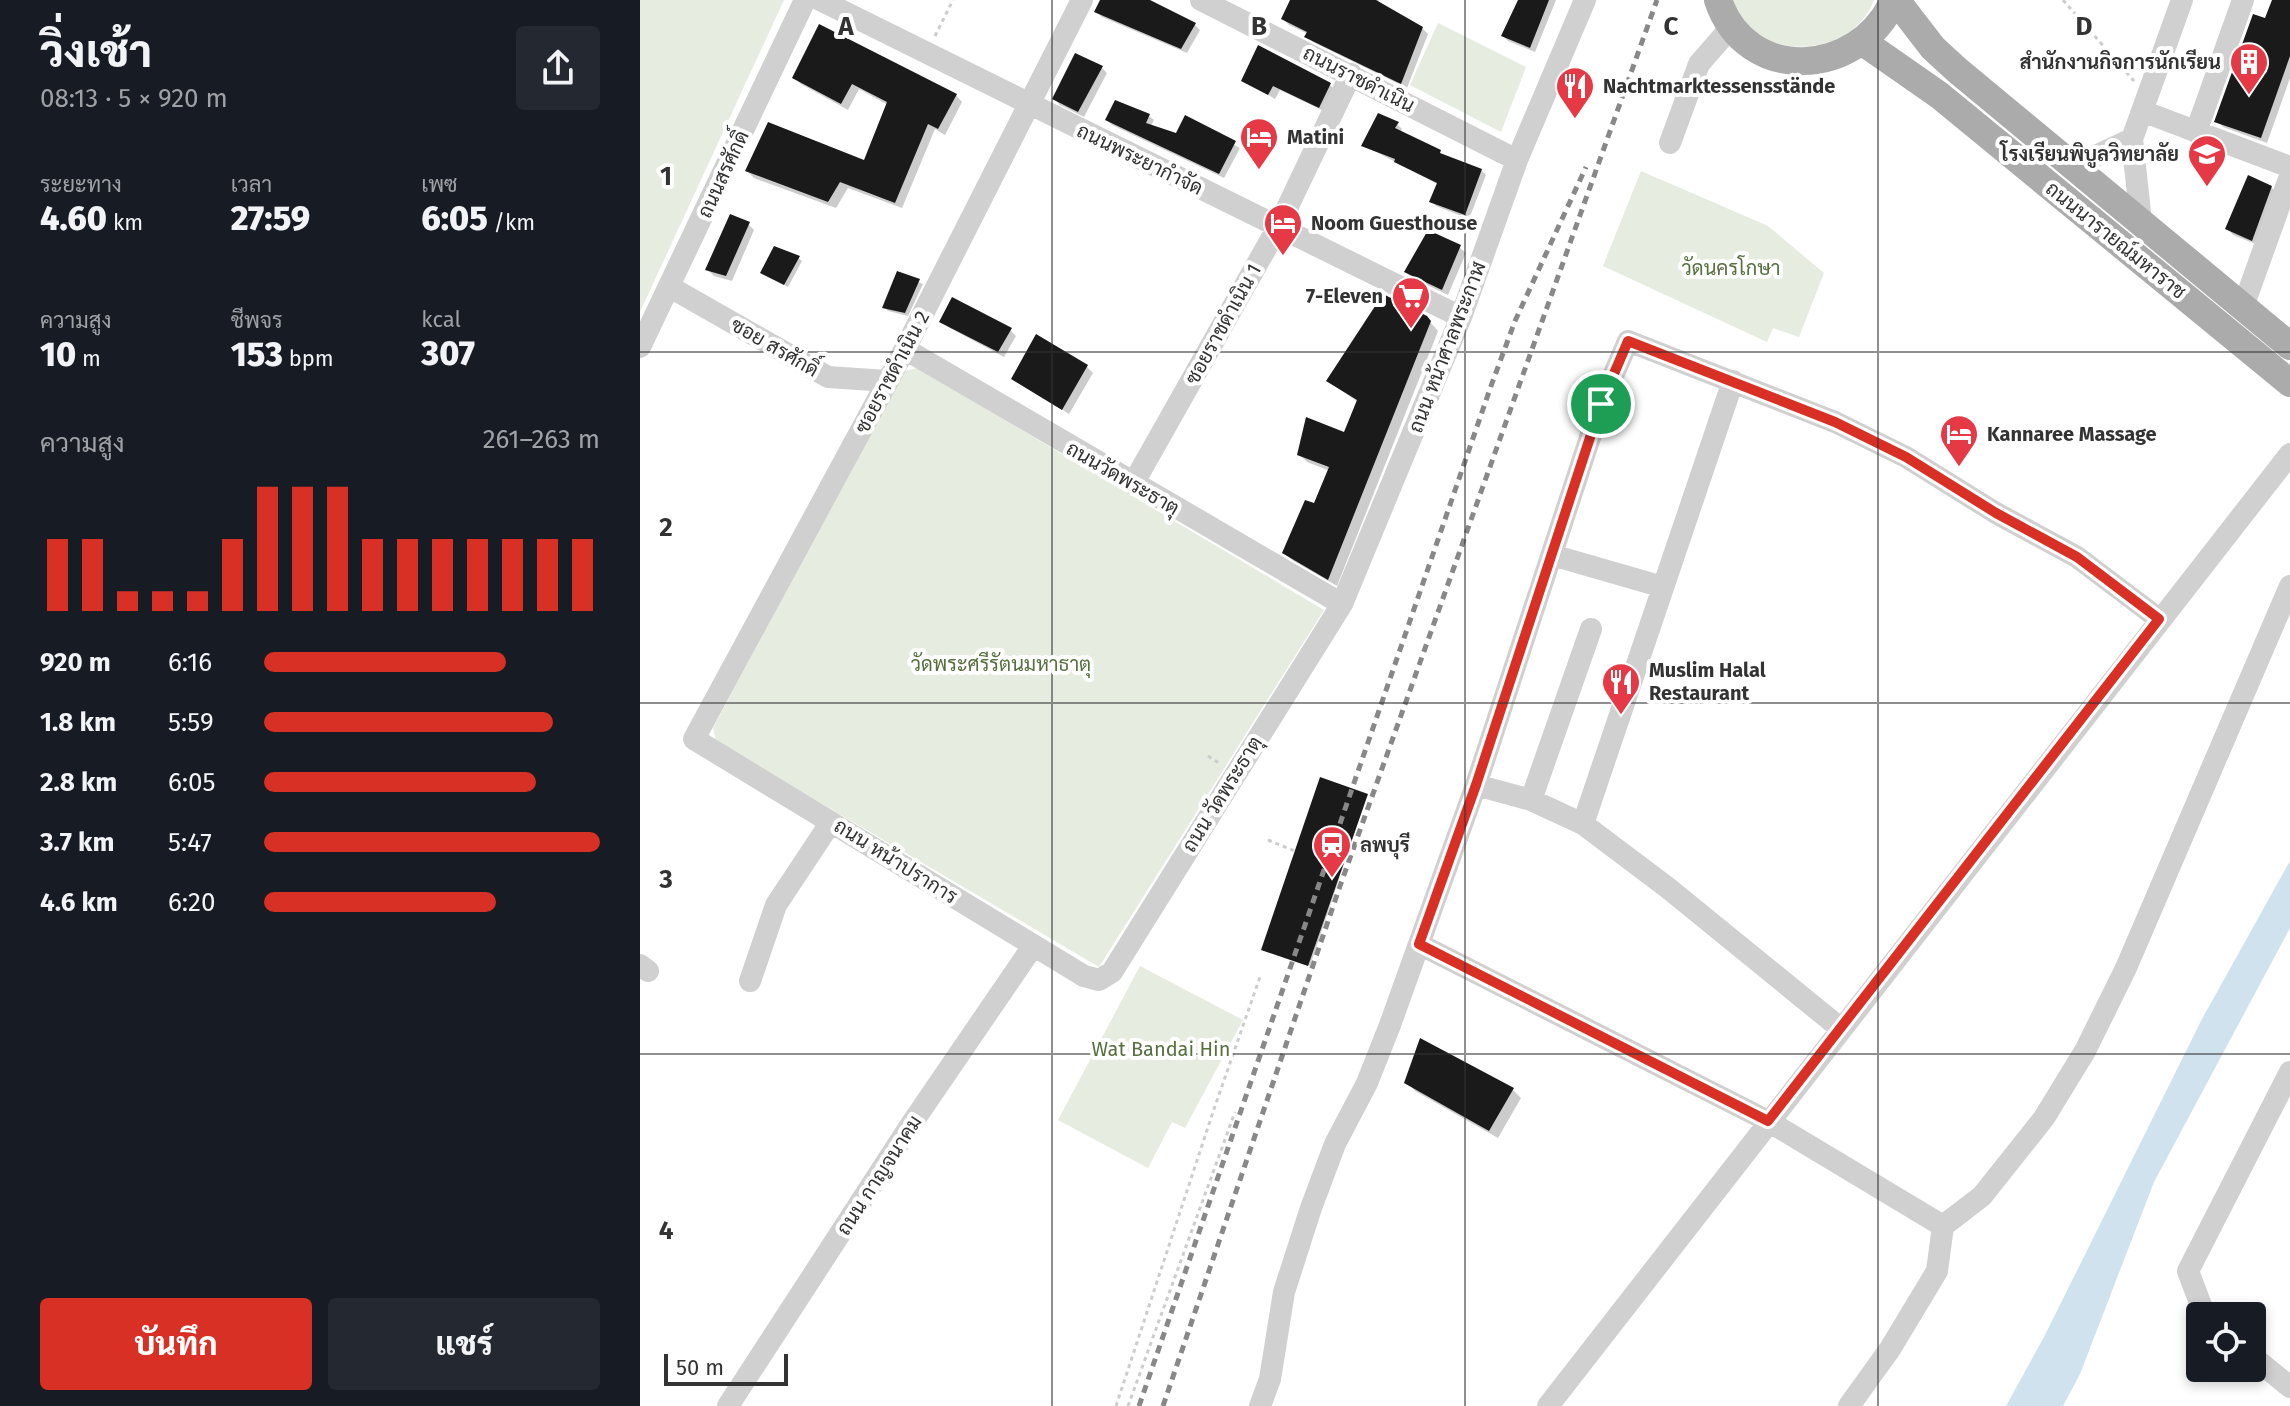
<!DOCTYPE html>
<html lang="th">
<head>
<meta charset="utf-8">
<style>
  :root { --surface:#171b24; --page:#242831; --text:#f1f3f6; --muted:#9ea1a6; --accent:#d93025 }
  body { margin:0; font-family:"Fira Sans",Sarabun,sans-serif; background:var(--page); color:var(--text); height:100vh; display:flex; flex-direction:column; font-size:30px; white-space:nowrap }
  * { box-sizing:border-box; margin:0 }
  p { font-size:26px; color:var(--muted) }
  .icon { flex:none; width:44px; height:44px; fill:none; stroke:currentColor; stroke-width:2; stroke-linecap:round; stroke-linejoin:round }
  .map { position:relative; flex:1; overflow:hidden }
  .sheet { display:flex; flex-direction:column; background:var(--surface); width:640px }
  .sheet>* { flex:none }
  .buttons { position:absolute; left:1546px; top:1302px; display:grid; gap:16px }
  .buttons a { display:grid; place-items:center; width:80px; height:80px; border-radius:8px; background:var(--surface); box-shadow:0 4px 12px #0003; font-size:40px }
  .scale { position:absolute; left:24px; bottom:20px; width:124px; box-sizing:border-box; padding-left:8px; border:4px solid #333; border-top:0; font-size:22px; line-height:28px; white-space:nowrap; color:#333; -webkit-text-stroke:6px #fff; paint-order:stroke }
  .pin { position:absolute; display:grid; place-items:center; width:68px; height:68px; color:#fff; margin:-34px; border:4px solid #fff; border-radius:50%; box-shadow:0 2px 8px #0007 }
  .round { display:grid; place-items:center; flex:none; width:84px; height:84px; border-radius:8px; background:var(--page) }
  .overview { display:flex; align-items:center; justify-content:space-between; height:136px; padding:0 40px }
  h1 { font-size:44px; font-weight:800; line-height:60px }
  .figures { display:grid; grid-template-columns:repeat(3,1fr); gap:12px; height:136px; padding:8px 40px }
  .figures div { display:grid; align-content:center }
  .figures b { font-size:34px; font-weight:800 }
  .figures small { font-size:22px; font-weight:400 }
  .figures p { font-size:22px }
  .chart { height:224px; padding:16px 40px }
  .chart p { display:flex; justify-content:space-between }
  .chart svg { width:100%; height:144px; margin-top:8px; stroke:var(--accent); stroke-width:6 }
  .button { display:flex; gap:16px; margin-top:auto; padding:16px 40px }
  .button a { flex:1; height:92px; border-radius:8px; background:var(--accent); color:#fff; font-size:32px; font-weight:800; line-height:92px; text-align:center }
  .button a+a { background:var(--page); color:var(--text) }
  ul { padding:0 40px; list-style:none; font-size:26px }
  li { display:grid; grid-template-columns:128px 96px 1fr; align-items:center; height:60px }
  li i { height:20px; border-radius:10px; background:var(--accent) }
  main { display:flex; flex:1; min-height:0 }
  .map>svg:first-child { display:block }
</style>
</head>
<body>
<main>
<section class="sheet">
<div class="overview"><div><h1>วิ่งเช้า</h1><p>08:13 · 5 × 920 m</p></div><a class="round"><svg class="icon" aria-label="share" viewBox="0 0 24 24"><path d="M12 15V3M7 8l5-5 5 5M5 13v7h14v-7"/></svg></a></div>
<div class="figures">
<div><p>ระยะทาง</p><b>4.60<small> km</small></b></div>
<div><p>เวลา</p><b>27:59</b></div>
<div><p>เพซ</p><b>6:05<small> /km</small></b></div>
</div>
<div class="figures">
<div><p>ความสูง</p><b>10<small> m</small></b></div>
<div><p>ชีพจร</p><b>153<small> bpm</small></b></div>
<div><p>kcal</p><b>307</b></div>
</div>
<div class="chart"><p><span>ความสูง</span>261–263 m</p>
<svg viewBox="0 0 160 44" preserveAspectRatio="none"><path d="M5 44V22M15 44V22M25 44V38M35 44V38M45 44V38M55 44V22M65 44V6M75 44V6M85 44V6M95 44V22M105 44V22M115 44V22M125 44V22M135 44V22M145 44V22M155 44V22"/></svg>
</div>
<ul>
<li><b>920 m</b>6:16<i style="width:72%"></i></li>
<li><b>1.8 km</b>5:59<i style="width:86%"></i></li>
<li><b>2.8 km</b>6:05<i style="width:81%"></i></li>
<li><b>3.7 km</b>5:47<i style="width:100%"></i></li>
<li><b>4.6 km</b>6:20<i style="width:69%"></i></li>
</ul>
<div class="button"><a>บันทึก</a><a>แชร์</a></div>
</section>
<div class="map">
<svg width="1650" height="1406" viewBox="0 0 1650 1406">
  <rect width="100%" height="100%" fill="#fff"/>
  <path fill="#e6ecdf" d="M0 0H144L0 312Z
    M1087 0H1234C1218 44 1160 58 1121 37 1106 29 1097 14 1087 0Z
    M798 23 886 67 861 132 770 85Z
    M1001 171 1128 226 1184 273 1159 337 1133 328 1127 342 963 266Z
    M277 368 684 610 459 967 76 741 73 728 264 371Z
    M500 966 603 1020 545 1128 532 1122 508 1168 418 1120Z"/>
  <path fill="#cfe2ee" d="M1650 861V928L1514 1182 1440 1374 1423 1406H1366L1404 1337 1562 1019Z"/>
  <path fill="#0003" d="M462 0H504L555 25 560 30 547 53 462 17 457 12Z
    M652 0H739L738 3 782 28 788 34 767 88 673 42 667 36 668 34 649 25 643 19Z
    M879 0H916L895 52 868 41 863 36Z
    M1634 0H1650V78L1627 143 1583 127 1577 121 1627 21Z
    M461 67 467 73 444 117 420 105 414 98Z
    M154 78 316 95 322 102 305 135 295 129 262 208 208 188 196 208 114 178 107 171 225 163 248 105 219 89 208 110 161 84Z
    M604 80 690 85 696 91 686 112 640 90 635 99Z
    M476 102 509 116 514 120 511 126 536 135 546 118 600 148 584 178 472 125 467 120Z
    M757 124 762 129 760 133 804 157 841 170 846 175 829 219 796 206 792 201 799 185 723 145Z
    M1631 187 1637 193 1618 245 1593 235 1587 228Z
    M108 224 114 230 92 281 74 276 68 270Z
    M819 247 826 253 808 295 772 278 766 272Z
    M158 258 162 261 148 287 123 273Z
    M258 274 283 284 268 316 248 311 244 307Z
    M786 317 798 331 795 339 697 586 652 560 644 552 676 505 690 471 667 462 659 454 705 435 718 402 688 381Z
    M302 321 370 330 376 336 364 357 308 327Z
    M447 367 453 373 429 414 374 379Z
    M727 795 670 966 625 951Z
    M767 1082 873 1090 881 1098 858 1138 775 1091Z"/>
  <path fill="#1a1a1a" d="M460 0H510L556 23 541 49 454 12Z
    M650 0H736L783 27 761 84 664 37 667 32 641 19Z
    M878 0H909L890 48 861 36Z
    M1632 0H1650V56L1621 138 1574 122 1613 14 1625 18Z
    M179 24 317 94 298 129 288 124 255 203 200 182 188 202 105 171 128 122 224 160 247 102 212 84 201 104 152 78Z
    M618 45 691 83 679 108 633 86 628 95 601 81Z
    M435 53 463 66 438 112 412 99Z
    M475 100 510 114 506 123 536 133 545 115 596 141 579 174 465 120Z
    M738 113 759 122 755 128 801 150 800 153 842 169 825 215 789 202 797 183 754 162 755 159 721 146Z
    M1608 175 1632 186 1612 241 1585 229Z
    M90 214 110 222 86 276 65 270Z
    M788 230 821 245 802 290 764 272Z
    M134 246 160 256 144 285 120 273Z
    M257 271 280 279 265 313 242 308Z
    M743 294 787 316 791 321 688 580 642 553 665 500 674 503 689 467 657 455 666 417 704 432 717 400 686 381Z
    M312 297 372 328 358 352 299 322Z
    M396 334 448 365 422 410 371 379Z
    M680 777 728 794 668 966 621 950Z
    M780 1038 874 1088 849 1131 764 1083Z"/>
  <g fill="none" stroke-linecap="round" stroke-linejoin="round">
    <path stroke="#cdcdcd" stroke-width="3" stroke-dasharray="4 4" stroke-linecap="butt" d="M1423 0 1494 81
      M295 36 313 0
      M568 756 579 763
      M628 840 655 851
      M476 1406 574 1109 621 974
      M488 1406 595 1112"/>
    <path stroke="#d0d0d0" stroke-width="22" d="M180 0 821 317
      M442 0 265 349 54 739 444 976 459 980 472 972 702 604 821 317 877 160 945 0
      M561 0 877 160
      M1502 111 1650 167
      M1556 132 1603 0
      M1492 139 1542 0
      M1030 143 1059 64 1092 26
      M1434 166 1492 139 1501 221
      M30 287 188 377 247 381
      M1603 307 1650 176
      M0 347 165 0
      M265 349 702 604
      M493 484 638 227 711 74
      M912 555 1023 587
      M836 785 891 800 943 824 1028 888 1200 1028
      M891 800 951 629
      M943 824 1093 381
      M779 944 1128 1121 1303 1226
      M0 965 8 971
      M110 981 136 905 191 822
      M1565 1316 1548 1271 1650 1072
      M1612 1356 1650 1387
      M88 1406 270 1126 393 946
      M620 1406 630 1379 644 1292 671 1208 695 1144 727 1083 750 1025 836 785 961 404 988 341 1195 422 1266 457 1356 513 1437 557 1519 619
      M908 1406 1650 454
      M1209 1406 1250 1349 1297 1271 1303 1226 1342 1196 1404 1118 1445 1051 1486 968 1650 586"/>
    <path stroke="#ababab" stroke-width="28" d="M1078 0C1106 84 1218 79 1254 0
      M1256 0 1293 48 1317 70 1650 346
      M1223 42 1299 95 1650 383"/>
    <path stroke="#888" stroke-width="5" stroke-dasharray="8 6" stroke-linecap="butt" d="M499 1406 851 386 875 321 946 167
      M523 1406 700 886 1017 0"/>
  </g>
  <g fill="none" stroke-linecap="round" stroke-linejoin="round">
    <g stroke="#fff" stroke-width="16">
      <path id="route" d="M988 341 1195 422 1266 457 1356 513 1437 557 1519 619 1128 1121 779 944 836 785 961 404Z"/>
    </g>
    <use href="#route" stroke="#d93025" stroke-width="10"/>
  </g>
  <path fill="none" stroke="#333" stroke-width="2" stroke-opacity="0.55" d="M412 0V1406M825 0V1406M1238 0V1406M0 352H1650M0 703H1650M0 1054H1650"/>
  <defs>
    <g id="building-pin" transform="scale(2)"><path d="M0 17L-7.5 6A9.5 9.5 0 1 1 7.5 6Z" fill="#e63946" stroke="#fff"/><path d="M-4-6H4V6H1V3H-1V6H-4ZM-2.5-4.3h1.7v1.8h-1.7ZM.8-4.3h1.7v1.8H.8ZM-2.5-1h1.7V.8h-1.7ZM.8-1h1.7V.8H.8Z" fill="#fff"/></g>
    <g id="restaurant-pin" transform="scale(2)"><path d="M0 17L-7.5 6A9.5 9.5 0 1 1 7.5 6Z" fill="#e63946" stroke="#fff"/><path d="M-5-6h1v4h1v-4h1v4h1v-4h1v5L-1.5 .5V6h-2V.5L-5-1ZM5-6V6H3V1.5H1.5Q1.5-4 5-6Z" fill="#fff"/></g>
    <g id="hotel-pin" transform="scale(2)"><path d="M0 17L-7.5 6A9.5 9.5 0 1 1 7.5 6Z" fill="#e63946" stroke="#fff"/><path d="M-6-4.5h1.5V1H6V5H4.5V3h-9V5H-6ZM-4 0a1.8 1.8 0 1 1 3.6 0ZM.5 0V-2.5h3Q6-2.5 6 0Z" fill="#fff"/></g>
    <g id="school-pin" transform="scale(2)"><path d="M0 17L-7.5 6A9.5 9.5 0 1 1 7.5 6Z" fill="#e63946" stroke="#fff"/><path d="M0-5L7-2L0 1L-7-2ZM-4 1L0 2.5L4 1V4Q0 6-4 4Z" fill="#fff"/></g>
    <g id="supermarket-pin" transform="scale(2)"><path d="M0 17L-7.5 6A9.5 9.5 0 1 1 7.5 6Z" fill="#e63946" stroke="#fff"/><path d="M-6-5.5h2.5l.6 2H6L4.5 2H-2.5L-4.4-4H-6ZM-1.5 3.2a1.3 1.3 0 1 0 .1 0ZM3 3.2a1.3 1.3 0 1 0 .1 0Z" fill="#fff"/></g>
    <g id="station-pin" transform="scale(2)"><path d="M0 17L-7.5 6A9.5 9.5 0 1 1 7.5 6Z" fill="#e63946" stroke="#fff"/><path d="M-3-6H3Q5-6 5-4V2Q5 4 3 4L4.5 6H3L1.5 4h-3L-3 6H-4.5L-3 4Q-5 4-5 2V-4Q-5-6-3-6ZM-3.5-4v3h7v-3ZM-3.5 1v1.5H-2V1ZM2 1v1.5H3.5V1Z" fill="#fff"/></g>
  </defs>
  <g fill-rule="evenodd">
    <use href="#building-pin" x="1609" y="62"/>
    <use href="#restaurant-pin" x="935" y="86"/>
    <use href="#hotel-pin" x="619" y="137"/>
    <use href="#school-pin" x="1567" y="154"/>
    <use href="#hotel-pin" x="643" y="223"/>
    <use href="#supermarket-pin" x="771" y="296"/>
    <use href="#hotel-pin" x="1319" y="434"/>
    <use href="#restaurant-pin" x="981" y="682"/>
    <use href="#station-pin" x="692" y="845"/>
  </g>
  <g text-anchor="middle" stroke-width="8" stroke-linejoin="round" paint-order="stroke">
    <g font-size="20" font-weight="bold" fill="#333" stroke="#fff" text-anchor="start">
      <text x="1581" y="69" text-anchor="end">สำนักงานกิจการนักเรียน</text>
      <text x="963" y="93">Nachtmarktessensstände</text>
      <text x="647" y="144">Matini</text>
      <text x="1539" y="161" text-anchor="end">โรงเรียนพิบูลวิทยาลัย</text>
      <text x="671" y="230">Noom Guesthouse</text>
      <text x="743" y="303" text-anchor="end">7-Eleven</text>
      <text x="1347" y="441">Kannaree Massage</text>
      <text x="1009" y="677">Muslim Halal<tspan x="1009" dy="23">Restaurant</tspan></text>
      <text x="720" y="852">ลพบุรี</text>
    </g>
    <g font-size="20" fill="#333" stroke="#fff">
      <text transform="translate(719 79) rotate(27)" y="7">ถนนราชดำเนิน</text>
      <text transform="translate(500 159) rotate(26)" y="7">ถนนพระยากำจัด</text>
      <text transform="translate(83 174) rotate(-65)" y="7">ถนนสรศักดิ์</text>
      <text transform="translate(1476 240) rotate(39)" y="7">ถนนนารายณ์มหาราช</text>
      <text transform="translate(583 324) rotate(-61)" y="7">ซอยราชดำเนิน 1</text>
      <text transform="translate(135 347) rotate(30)" y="7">ซอย สรศักดิ์</text>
      <text transform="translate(807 347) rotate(-69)" y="7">ถนน หน้าศาลพระกาฬ</text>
      <text transform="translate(252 372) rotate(-62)" y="7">ซอยราชดำเนิน 2</text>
      <text transform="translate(483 478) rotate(30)" y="7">ถนนวัดพระธาตุ</text>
      <text transform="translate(582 794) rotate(-58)" y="7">ถนน วัดพระธาตุ</text>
      <text transform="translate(256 861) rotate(32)" y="7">ถนน หน้าปราการ</text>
      <text transform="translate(239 1175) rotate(-57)" y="7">ถนน กาญจนาคม</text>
    </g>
    <g font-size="20" fill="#56703f" stroke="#fff">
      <text x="1091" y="275">วัดนครโกษา</text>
      <text x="361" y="671">วัดพระศรีรัตนมหาธาตุ</text>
      <text x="521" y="1056">Wat Bandai Hin</text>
    </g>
  </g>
  <g font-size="26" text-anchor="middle" font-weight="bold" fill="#333" stroke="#fff" stroke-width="8" stroke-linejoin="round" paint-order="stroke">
    <text x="206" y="35">A</text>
    <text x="619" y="35">B</text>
    <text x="1031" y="35">C</text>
    <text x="1444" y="35">D</text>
    <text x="26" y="185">1</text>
    <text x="26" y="536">2</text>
    <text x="26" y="888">3</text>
    <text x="26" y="1239">4</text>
  </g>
</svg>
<div class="buttons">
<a><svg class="icon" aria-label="locate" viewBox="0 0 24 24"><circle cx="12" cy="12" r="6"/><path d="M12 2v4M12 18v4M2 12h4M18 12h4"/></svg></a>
</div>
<div class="scale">50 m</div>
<div class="pin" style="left:961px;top:404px;background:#1e9e55"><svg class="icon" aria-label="arrive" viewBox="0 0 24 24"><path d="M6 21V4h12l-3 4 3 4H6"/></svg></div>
</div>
</main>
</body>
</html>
